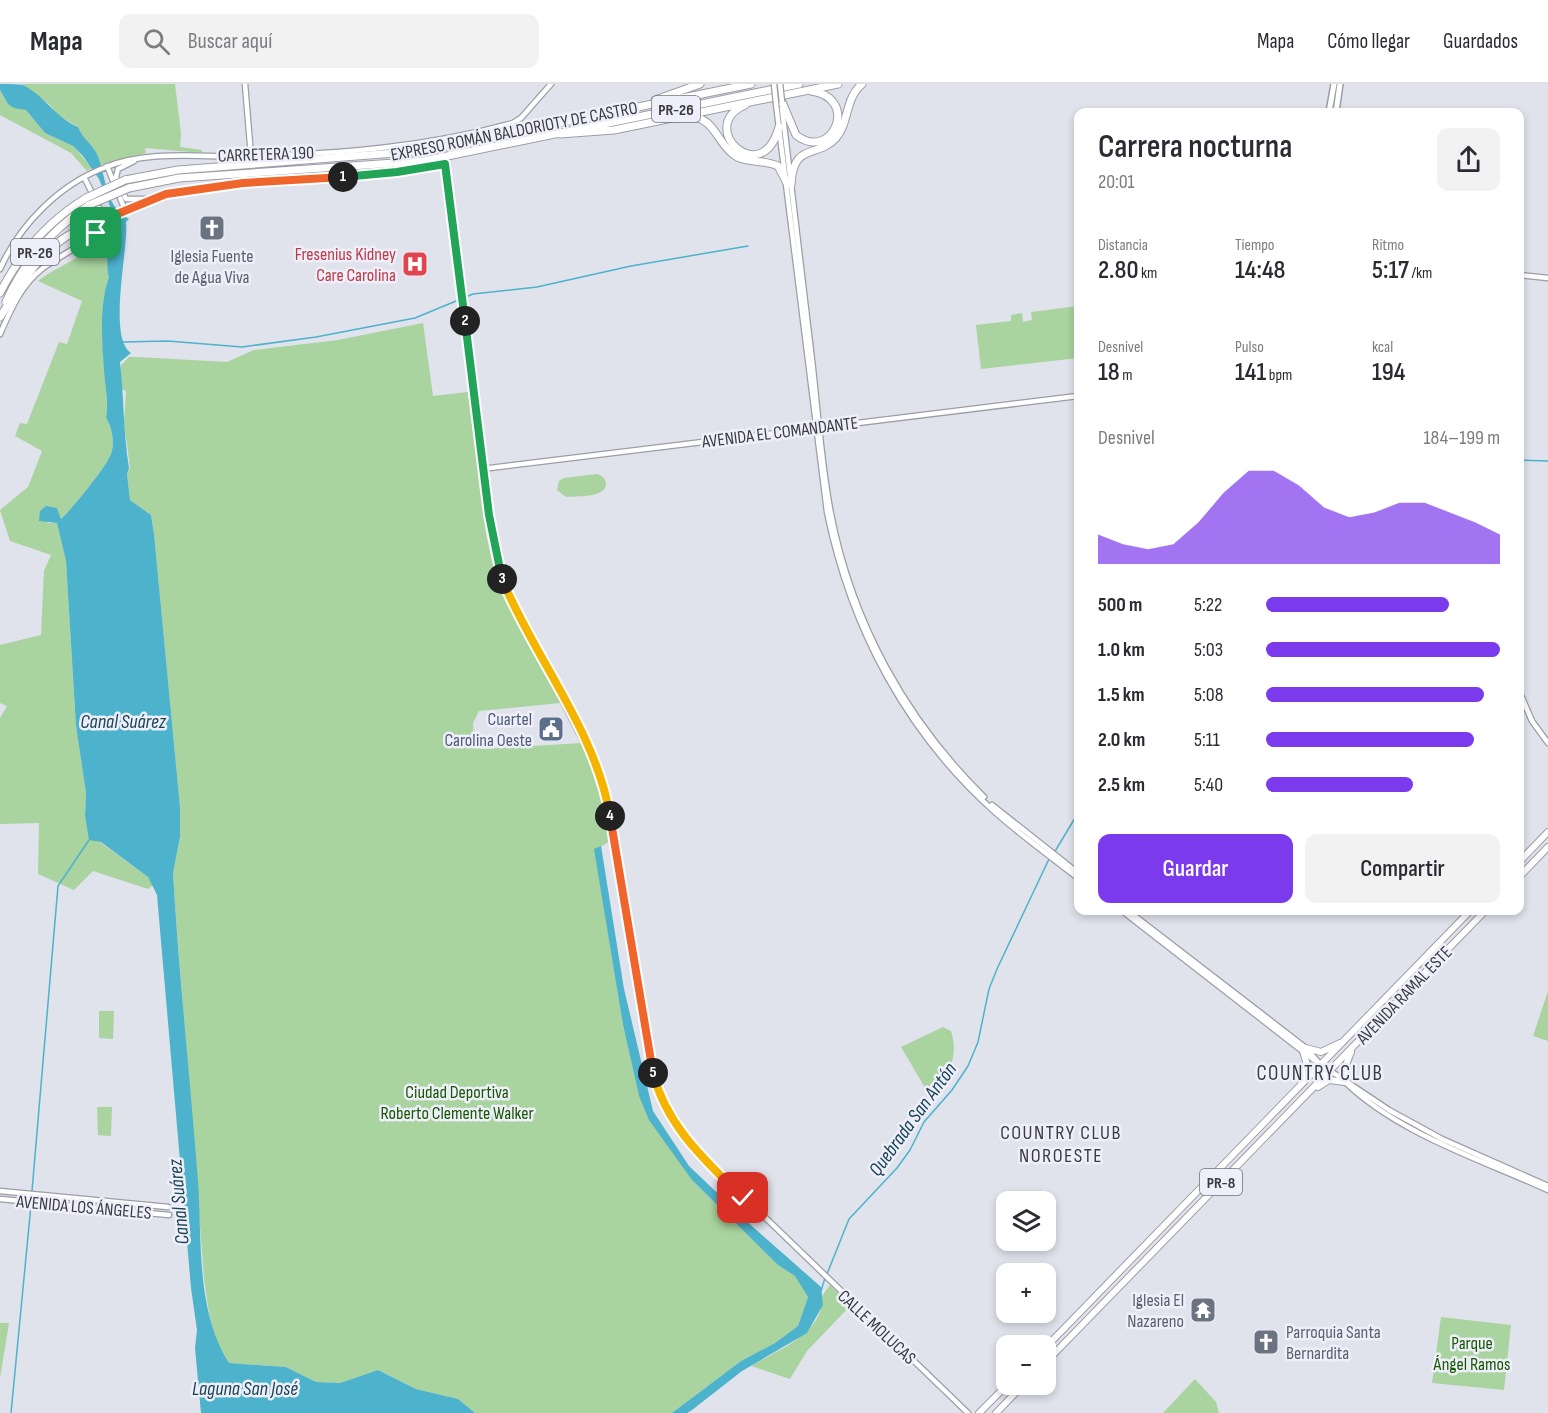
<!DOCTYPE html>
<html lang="es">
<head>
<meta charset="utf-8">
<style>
  :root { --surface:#fff; --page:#f2f2f3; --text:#2b2b33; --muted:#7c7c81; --line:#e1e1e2; --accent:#7c3aed }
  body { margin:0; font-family:"Sofia Sans Condensed",sans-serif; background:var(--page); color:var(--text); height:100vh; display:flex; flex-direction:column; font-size:22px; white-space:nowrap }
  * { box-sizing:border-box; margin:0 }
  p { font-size:20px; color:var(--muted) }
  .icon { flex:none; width:33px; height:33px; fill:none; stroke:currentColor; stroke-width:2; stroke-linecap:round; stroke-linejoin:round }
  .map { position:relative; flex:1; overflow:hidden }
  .sheet { position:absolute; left:1074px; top:24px; width:450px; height:807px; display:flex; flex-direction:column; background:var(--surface); border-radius:12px; box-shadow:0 3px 9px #0003 }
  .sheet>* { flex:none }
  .buttons { position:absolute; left:996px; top:1107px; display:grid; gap:12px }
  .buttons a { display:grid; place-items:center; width:60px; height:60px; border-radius:12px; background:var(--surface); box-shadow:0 3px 9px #0003; font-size:30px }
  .pin { position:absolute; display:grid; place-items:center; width:51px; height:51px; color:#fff; margin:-26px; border-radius:12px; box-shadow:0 3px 9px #0006 }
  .km { position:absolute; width:30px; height:30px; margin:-15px; border-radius:50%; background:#222; color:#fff; font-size:16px; line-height:30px; text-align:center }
  .round { display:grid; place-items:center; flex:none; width:63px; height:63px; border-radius:12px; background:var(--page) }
  .head { display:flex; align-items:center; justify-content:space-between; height:102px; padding:0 24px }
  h1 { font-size:33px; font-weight:600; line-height:45px }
  .figures { display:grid; grid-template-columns:repeat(3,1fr); gap:9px; height:102px; padding:6px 24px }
  .figures div { display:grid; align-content:center }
  .figures b { font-size:26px; font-weight:600 }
  .figures small { font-size:16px; font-weight:400 }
  .figures p { font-size:16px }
  .chart { height:168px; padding:12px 24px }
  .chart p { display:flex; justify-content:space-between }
  .chart svg { width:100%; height:108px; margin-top:6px; fill:var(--accent); opacity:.7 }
  .cta { display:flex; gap:12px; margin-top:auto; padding:12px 24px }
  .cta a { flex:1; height:69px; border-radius:12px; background:var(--accent); color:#fff; font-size:24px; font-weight:600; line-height:69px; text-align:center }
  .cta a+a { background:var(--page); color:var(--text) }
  ul { padding:0 24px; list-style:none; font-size:20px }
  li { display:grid; grid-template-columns:96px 72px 1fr; align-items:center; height:45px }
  li i { height:15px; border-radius:8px; background:var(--accent) }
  header { display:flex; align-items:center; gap:36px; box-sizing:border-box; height:84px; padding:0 30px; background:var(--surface); border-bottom:2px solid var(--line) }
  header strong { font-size:28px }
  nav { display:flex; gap:33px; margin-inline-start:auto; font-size:21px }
  .search { width:420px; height:54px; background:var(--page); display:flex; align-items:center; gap:15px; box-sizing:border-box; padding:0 21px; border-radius:12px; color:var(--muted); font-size:22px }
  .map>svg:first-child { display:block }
</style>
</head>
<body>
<header>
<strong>Mapa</strong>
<div class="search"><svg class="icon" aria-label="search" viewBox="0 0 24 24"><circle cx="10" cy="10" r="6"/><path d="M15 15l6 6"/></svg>Buscar aquí</div>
<nav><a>Mapa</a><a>Cómo llegar</a><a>Guardados</a></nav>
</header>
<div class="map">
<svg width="1548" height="1329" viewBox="0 0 1548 1329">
  <rect width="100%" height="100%" fill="#e0e2ec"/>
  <path fill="#a9d39f" d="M22 0H175L181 49 180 63 202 66V69L145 64 146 69 99 81 93 65 80 51 78 43 59 32 49 20Z
    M0 6 8 20 26 26 45 49 73 62 92 84 87 87 71 69 0 31Z
    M114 135 116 138C107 146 105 185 109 193 99 220 103 258 104 287 105 304 109 316 106 334 112 342 115 361 111 370 105 384 72 425 61 435L57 424 47 439H57L66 477 76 642 86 709 85 732 89 755 100 758 148 793 153 801 148 805 93 787 74 806 38 790 39 739 0 740V634L7 622 0 619V561L41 551 44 487 51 471 10 457 0 426 28 403 42 367 15 352 20 339 27 340 59 258 67 260 82 217 38 197C52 186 68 180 82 170 96 160 103 141 114 135Z
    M1078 222V274L981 285 976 241 1011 237V231L1022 229 1023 238 1032 236 1031 228Z
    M423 239 433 312 468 308 486 449 497 499 560 619 479 627 473 639 474 657 481 665 582 659C595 691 606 722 610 757L595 766 623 941 639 1012 692 1096 778 1181 795 1192 808 1213 798 1242 775 1259 741 1277 672 1329H475L458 1315 416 1305 378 1286 340 1299 316 1298 286 1283 229 1279C210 1249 209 1228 204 1194L175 821 173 789 180 753V723L154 450 151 431 130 416 127 390 130 383 124 339 126 307 121 305V281L129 273H137L227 278 254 266 338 256Z
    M597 390C602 392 606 394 606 400 606 414 576 412 566 413L557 406 559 397 564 394Z
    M1548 907V957L1533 952Z
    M99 927H114L113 955 99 954Z
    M943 943 951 947C959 970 950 998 927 1007L901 963Z
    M97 1023H112L111 1052 98 1051Z
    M830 1201 850 1222 807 1267 790 1295 751 1282C778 1266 825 1249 822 1212Z
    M1441 1233 1511 1241 1504 1306 1432 1299Z
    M0 1239H9L0 1294Z
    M1195 1295 1216 1318 1219 1329H1163Z"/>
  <path fill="#4db2cb" d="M0 0C7 0 18 0 23 1 45 12 57 35 78 43 82 53 88 57 94 65 107 84 102 122 129 135L126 138C129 164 107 253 131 269L120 278C124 313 123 346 129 384L127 390 130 416 151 431 154 450 180 723V753L173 789C179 892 190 994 198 1097 202 1157 196 1227 229 1279L286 1283 316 1298 340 1299 378 1286 416 1305 458 1315 475 1329H201L195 1264 197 1246 191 1204 157 811 148 793 101 758 89 756 85 732 86 709 76 642 66 477 57 439 39 437 40 427 46 422 57 424 61 435C72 425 106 383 111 370 115 360 112 342 106 334 109 316 105 304 104 287 102 258 99 220 109 193 105 186 108 145 116 137L99 95 83 72 73 62 45 49 26 26 14 24 8 20 0 6Z
    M601 762 624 905 653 1027 689 1082 753 1143 821 1203 823 1221 807 1249 742 1287 692 1326 687 1329H672L741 1277 775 1259 798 1242 808 1213 795 1192 778 1181 692 1096 649 1036 639 1012 623 941 594 765Z"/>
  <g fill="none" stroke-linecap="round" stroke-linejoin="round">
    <path stroke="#4db2cb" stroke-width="1.5" d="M122 258 168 257 242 263 316 253 415 234 473 210 537 203 631 182 748 162
      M1520 376 1548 377
      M1054 769 1078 729
      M32 1107 58 802 89 756
      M827 1190 849 1135 897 1084 910 1066 924 1038 952 1006 968 982 978 958 989 905 997 885 1049 775
      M821 1207 825 1194
      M11 1329 31 1121"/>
    <g stroke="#9c9da7" stroke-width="7">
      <path id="tertiary" d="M245 0 251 72
        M776 20 827 428C851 545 907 650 996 729 1022 752 1051 773 1078 794
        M782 24C792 108 802 192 812 276 818 327 821 379 831 430 852 538 905 635 984 713
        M134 77 118 85 116 93 126 115H145
        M107 82 125 126
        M84 93 93 111
        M105 135C187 91 286 98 377 90 400 88 422 84 445 80L496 474 506 506 598 686 609 725 656 998 666 1026 692 1063 968 1329
        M0 185C20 140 60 100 106 83 152 65 203 74 251 72 340 70 426 63 513 39L521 34 551 0
        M1520 191 1548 194
        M0 250C11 225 21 201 43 184 65 168 90 160 105 135
        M482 385 1078 312
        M1520 609 1532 637 1548 659
        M992 721 1078 789
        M1121 826 1314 976 1389 1026 1442 1055 1548 1102
        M1127 826 1306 964 1318 978
        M1345 998C1399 1050 1480 1075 1548 1106
        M0 1107 168 1123
        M0 1115 169 1131"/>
    </g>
    <g stroke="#9c9da7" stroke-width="8">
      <path id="secondary" d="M1329 28 1334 0
        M1336 28 1340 0"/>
    </g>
    <g stroke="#9c9da7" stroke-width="8">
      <path id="primary" d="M1520 777 1548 748
        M1520 792 1548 763
        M1306 964 1321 968 1340 959
        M1347 996 1346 981 1351 968
        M1301 1000 1307 981 1303 967
        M1318 1003 1329 996 1345 998
        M1046 1263 1471 826
        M1046 1278 1486 826
        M979 1329 1008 1300
        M996 1329 1024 1300"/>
    </g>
    <g stroke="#9c9da7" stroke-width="9">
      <path id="motorway" d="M655 16 700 0
        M782 18 796 51C832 79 861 14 811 7
        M745 21C695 43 762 107 779 43
        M689 32C715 34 716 57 733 70 745 80 764 75 778 82L787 99
        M560 50 614 46 838 0
        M125 96 178 86 421 67 751 0
        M791 101C793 57 817 75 836 54 849 39 845 14 862 0
        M129 104 179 94 423 77 799 0
        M94 139 99 125
        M87 142 92 147V152
        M0 209C20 169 47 138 86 114
        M6 218C24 177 51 146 89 121
        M0 233C21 201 39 167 74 148 84 143 95 140 105 135"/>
    </g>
    <use href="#tertiary" stroke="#fff" stroke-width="4.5"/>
    <use href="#secondary" stroke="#fff" stroke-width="5"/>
    <use href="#primary" stroke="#fff" stroke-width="6"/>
    <use href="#motorway" stroke="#fff" stroke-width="7"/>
    <g stroke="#9c9da7" stroke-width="7" stroke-linecap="butt">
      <path id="tertiary-bridge" d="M774 0 776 20
        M780 0 782 18"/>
    </g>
    <g stroke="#9c9da7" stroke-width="9" stroke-linecap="butt">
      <path id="motorway-bridge" d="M86 114 125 96
        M89 121 129 104"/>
    </g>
    <use href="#tertiary-bridge" stroke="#fff" stroke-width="4.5"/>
    <use href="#motorway-bridge" stroke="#fff" stroke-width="7"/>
  </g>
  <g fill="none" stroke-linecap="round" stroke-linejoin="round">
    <g stroke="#fff" stroke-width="12">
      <path id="split-1" d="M96 149 105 135 166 110 243 99 343 93"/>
    </g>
    <g stroke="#fff" stroke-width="12">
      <path id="split-2" d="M343 93 397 88 445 80 465 237"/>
    </g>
    <g stroke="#fff" stroke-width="12">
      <path id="split-3" d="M465 237 489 431 502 495"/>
    </g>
    <g stroke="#fff" stroke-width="12">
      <path id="split-4" d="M502 495C534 573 596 647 610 732"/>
    </g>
    <g stroke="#fff" stroke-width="12">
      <path id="split-5" d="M610 732 653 989"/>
    </g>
    <g stroke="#fff" stroke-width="12">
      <path id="split-6" d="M653 989C667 1043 705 1076 743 1114"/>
    </g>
    <use href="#split-1" stroke="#f0652b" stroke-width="8"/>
    <use href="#split-2" stroke="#22a559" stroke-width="8"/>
    <use href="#split-3" stroke="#22a559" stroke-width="8"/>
    <use href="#split-4" stroke="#f5b400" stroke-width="8"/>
    <use href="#split-5" stroke="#f0652b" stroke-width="8"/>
    <use href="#split-6" stroke="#f5b400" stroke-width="8"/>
  </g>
  <defs>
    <g id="church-square" transform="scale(1.35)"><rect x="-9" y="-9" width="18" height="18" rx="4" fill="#6b7280" stroke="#eeeffa"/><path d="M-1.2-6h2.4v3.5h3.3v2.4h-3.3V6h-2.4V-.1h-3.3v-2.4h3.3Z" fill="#fff"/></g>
    <g id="hospital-square" transform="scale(1.35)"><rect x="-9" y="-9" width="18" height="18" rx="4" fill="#e0444e" stroke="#eeeffa"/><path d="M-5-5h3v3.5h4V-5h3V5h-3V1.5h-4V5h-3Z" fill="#fff"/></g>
    <g id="civic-square" transform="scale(1.35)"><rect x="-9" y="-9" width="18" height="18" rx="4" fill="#5c6f8a" stroke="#eeeffa"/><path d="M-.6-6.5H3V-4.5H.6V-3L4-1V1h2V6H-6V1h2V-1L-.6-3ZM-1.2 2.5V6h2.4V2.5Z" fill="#fff"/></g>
    <g id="temple-square" transform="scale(1.35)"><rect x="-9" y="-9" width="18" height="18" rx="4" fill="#6b7280" stroke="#eeeffa"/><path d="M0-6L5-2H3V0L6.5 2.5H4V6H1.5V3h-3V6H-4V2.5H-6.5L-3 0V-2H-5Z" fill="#fff"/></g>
  </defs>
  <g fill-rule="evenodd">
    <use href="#church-square" x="212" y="144"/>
    <use href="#hospital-square" x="415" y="180"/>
    <use href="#civic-square" x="551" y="645"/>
    <use href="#temple-square" x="1203" y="1226"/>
    <use href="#church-square" x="1266" y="1258"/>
  </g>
  <g text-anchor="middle" stroke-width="5" stroke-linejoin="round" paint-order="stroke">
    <g fill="#eeeffa" stroke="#717278" stroke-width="1.5">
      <rect x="652" y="12" width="48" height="26" rx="4.5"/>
      <rect x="11" y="155" width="48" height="26" rx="4.5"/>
      <rect x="1200" y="1085" width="42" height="26" rx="4.5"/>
    </g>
    <g font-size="16" font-weight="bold" fill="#3c3c40">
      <text x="676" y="31">PR-26</text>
      <text x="35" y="174">PR-26</text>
      <text x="1221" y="1104">PR-8</text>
    </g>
    <g font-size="18" fill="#3c3c40" stroke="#eeeffa">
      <text transform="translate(514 47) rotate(-11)" y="6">EXPRESO ROMÁN BALDORIOTY DE CASTRO</text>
      <text transform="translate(266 70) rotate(-2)" y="6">CARRETERA 190</text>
      <text transform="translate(780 348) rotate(-7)" y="6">AVENIDA EL COMANDANTE</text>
      <text transform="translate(1404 911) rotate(-46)" y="6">AVENIDA RAMAL ESTE</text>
      <text transform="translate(84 1123) rotate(5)" y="6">AVENIDA LOS ÁNGELES</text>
      <text transform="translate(877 1243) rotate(43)" y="6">CALLE MOLUCAS</text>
    </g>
    <g font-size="18" fill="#be3a42" stroke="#eeeffa" text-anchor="end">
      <text x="396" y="176">Fresenius Kidney<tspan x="396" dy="21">Care Carolina</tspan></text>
    </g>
    <g font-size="18" fill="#5b616d" stroke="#eeeffa">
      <text x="212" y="178">Iglesia Fuente<tspan x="212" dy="21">de Agua Viva</tspan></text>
      <text x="1184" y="1222" text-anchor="end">Iglesia El<tspan x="1184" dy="21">Nazareno</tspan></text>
      <text x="1286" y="1254" text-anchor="start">Parroquia Santa<tspan x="1286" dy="21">Bernardita</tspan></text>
    </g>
    <g font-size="18" fill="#4e5e75" stroke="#eeeffa" text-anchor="end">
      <text x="532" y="641">Cuartel<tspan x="532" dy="21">Carolina Oeste</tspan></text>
    </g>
    <g font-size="18" fill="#185800" stroke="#eeeffa">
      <text x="457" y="1014">Ciudad Deportiva<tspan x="457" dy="21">Roberto Clemente Walker</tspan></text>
      <text x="1472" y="1265">Parque<tspan x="1472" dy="21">Ángel Ramos</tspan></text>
    </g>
    <g font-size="20" font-style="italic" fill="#194651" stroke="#eeeffa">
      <text x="123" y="644">Canal Suárez</text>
      <text transform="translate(912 1035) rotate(-54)" y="7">Quebrada San Antón</text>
      <text transform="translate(178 1118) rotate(-95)" y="7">Canal Suárez</text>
      <text x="245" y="1311">Laguna San José</text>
    </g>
    <g font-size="20" letter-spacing="1.5" fill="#3c3c40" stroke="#eeeffa">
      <text x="1061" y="1055">COUNTRY CLUB<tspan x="1061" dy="23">NOROESTE</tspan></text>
    </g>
    <g font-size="21" letter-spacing="1.5" fill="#3c3c40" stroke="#eeeffa">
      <text x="1320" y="996">COUNTRY CLUB</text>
    </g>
  </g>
</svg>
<div class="buttons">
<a><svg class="icon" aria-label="layers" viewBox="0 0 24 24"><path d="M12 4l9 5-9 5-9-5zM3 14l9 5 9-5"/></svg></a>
<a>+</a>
<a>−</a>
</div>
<div class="pin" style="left:96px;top:149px;background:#1e9e55"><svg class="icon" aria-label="arrive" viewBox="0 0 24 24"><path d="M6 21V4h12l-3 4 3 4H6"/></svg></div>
<div class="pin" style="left:743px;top:1114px;background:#d93025"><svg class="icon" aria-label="check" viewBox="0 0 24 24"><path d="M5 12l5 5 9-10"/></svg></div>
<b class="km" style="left:343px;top:93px">1</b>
<b class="km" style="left:465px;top:237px">2</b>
<b class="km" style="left:502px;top:495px">3</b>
<b class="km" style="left:610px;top:732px">4</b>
<b class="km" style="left:653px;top:989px">5</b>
<section class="sheet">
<div class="head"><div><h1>Carrera nocturna</h1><p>20:01</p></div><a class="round"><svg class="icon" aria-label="share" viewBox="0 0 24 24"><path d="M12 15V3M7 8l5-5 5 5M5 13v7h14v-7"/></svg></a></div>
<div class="figures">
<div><p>Distancia</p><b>2.80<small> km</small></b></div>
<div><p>Tiempo</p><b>14:48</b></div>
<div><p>Ritmo</p><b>5:17<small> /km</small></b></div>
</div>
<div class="figures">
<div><p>Desnivel</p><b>18<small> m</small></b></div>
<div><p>Pulso</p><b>141<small> bpm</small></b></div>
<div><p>kcal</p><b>194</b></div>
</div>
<div class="chart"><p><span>Desnivel</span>184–199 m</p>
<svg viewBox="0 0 160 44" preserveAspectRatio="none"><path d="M0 44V32L10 36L20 38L30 36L40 27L50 15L60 6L70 6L80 12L90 21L100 25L110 23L120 19L130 19L140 23L150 27L160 32V44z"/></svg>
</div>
<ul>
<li><b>500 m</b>5:22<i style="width:78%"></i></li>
<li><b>1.0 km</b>5:03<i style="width:100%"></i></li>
<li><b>1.5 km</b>5:08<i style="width:93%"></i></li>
<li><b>2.0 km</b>5:11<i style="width:89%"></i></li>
<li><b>2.5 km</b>5:40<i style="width:63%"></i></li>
</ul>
<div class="cta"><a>Guardar</a><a>Compartir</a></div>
</section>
</div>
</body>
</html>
